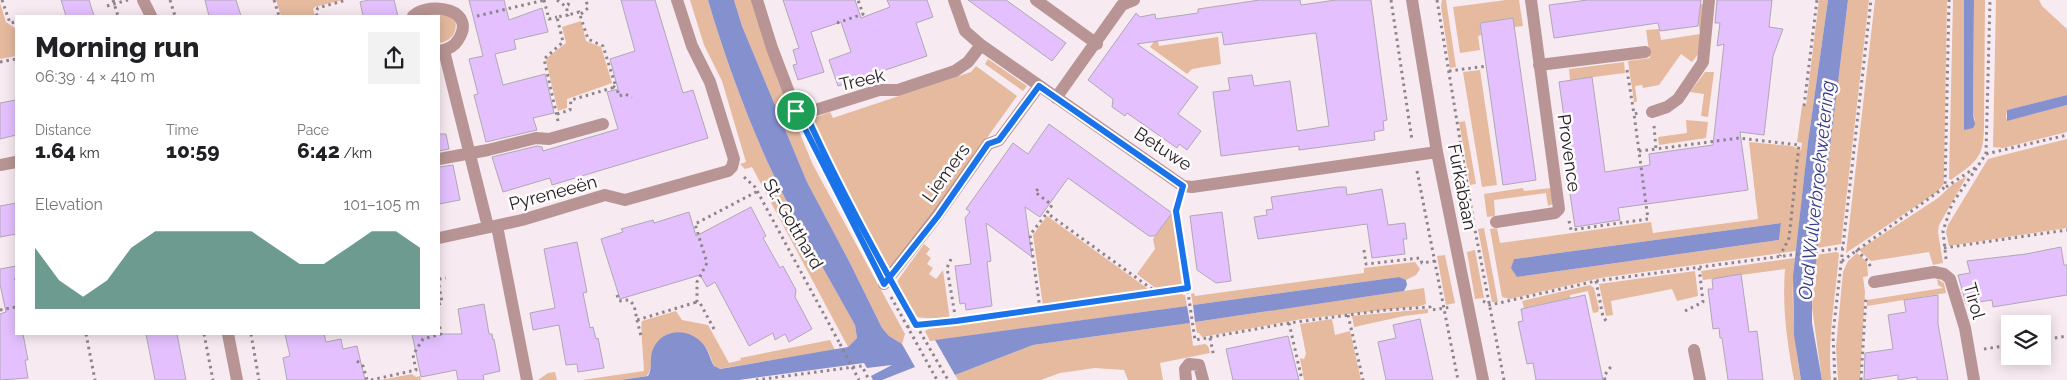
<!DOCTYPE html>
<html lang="en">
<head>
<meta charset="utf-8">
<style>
  :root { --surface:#fff; --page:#f2f2f2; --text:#202124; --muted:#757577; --accent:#317160 }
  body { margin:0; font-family:Raleway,sans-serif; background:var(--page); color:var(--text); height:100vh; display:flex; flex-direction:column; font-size:19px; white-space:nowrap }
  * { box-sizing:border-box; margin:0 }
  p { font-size:16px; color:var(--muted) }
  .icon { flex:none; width:28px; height:28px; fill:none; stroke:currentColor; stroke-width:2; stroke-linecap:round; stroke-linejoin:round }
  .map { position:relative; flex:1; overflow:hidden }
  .sheet { position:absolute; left:15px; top:15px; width:425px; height:320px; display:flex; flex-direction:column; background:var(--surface); border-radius:0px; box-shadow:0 2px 12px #0003 }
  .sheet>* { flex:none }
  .buttons { position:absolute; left:2001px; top:315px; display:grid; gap:10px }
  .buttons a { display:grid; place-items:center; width:50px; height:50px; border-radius:0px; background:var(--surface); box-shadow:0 2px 12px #0003; font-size:25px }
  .pin { position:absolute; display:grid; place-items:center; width:42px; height:42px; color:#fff; margin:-21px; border:2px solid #fff; border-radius:50%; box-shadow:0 1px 5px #0007 }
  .round { display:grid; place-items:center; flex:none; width:52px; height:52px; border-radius:0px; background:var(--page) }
  .overview { display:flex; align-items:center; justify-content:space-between; height:85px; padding:0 20px }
  h1 { font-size:28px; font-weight:800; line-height:38px }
  .stats { display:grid; grid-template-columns:repeat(3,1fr); gap:8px; height:85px; padding:5px 20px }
  .stats div { display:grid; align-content:center }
  .stats b { font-size:21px; font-weight:800 }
  .stats small { font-size:14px; font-weight:400 }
  .stats p { font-size:14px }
  .chart { height:140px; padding:10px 20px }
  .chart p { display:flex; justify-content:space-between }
  .chart svg { width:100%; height:90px; margin-top:5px; fill:var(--accent); opacity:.7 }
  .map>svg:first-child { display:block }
</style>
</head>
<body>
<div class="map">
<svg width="2067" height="380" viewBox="0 0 2067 380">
  <rect width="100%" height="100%" fill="#f8eaf1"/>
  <path fill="#e5ba9f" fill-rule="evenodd" d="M276 0H342L315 7 313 9 315 16H281Z
    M690 0H708C724 55 744 109 767 161 793 218 825 271 855 325L857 338 848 347 752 167 745 169 740 164 746 162 722 81 704 45Z
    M734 0H751L778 81 813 165 905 334 902 344 889 336 882 328 850 263 807 182 742 26Z
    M1442 0H1446L1456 67 1450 68 1441 6Z
    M1506 0H1519L1523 26 1514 27 1513 18 1480 23 1481 35 1478 36 1480 50 1460 53 1453 7Z
    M1819 0H1828L1808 142 1796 251 1600 278 1510 299 1502 297 1490 229 1497 228 1500 243 1651 222 1653 233 1758 219 1749 142 1792 146 1801 150 1802 143 1797 142 1802 106H1806ZM1781 223 1779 240 1517 277 1514 259Z
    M1848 0H1869L1841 244 1817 248Z
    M1875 0H1947L1944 177 1943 185 1937 192 1846 253Z
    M1953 0H1964V130L1975 120 1973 115 1974 0H1985L1984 125C1984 158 1977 161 1951 180L1949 179Z
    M1996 0H2039L2042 6 2067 29V95L2007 110 2006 117 2007 120 2067 105V132L2003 148 1993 147Z
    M0 3 6 22 16 29V56L0 59Z
    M1704 4 1699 53 1692 62 1681 54 1659 85 1643 88 1642 85 1635 86 1637 102H1634L1628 61 1650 58 1646 30 1659 29 1661 40 1700 34 1696 5Z
    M433 8 455 19C458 32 452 41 439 43V16H423Z
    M581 21 586 41 601 47 612 83 567 99V108L558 111 546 61 548 57 566 43 562 27Z
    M1157 37 1159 46 1218 37 1221 64 1192 69 1187 74 1150 47Z
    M988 59 1027 86 1023 91 985 64Z
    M1624 62 1625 73 1570 80 1569 69Z
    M976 66 1017 96 894 267 888 270 847 196 811 119 830 112 833 118 971 72Z
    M1480 70 1497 185 1482 187 1463 72Z
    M1705 72H1714L1708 117 1701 116 1704 94 1690 92Z
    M1686 120 1708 122 1706 138 1659 145 1658 137 1687 133Z
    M1465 121 1476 184 1470 185 1459 122Z
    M2067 139V228L1949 246 1946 232 1948 225 1988 159Z
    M1967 176 1939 225 1938 232 1943 263 1933 265 1929 252 1871 261 1859 250 1938 198 1952 185Z
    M1523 188 1524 191 1551 188 1553 204 1548 206 1546 193 1494 200 1495 216 1487 217 1484 194Z
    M1172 213 1182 287 1158 290 1137 274 1155 249 1153 239Z
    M1047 216 1151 291 1043 306 1033 235Z
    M1484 228 1498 302H1492L1478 229Z
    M924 244 930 249 926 254 931 258 927 264 933 268 929 274 936 279 943 270 950 320 914 317 896 286 898 280Z
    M1475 250 1484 298 1475 299 1467 252Z
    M1836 252 1839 253C1836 296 1827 337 1831 380H1822L1812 307 1816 255Z
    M1857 253 1867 262 1868 276 1863 277 1865 292 1860 380H1838L1836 347 1843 272 1848 261Z
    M1445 255 1455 303 1446 305 1437 256Z
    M1795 258C1790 299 1794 339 1801 380H1794C1787 342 1782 307 1785 269L1703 280 1701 271Z
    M1415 262 1420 269 1416 275 1406 280 1399 277 1193 305 1191 294 1194 293 1195 296 1364 273V268Z
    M1695 271 1698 296 1677 301 1672 289 1611 301 1613 315 1606 316 1599 284Z
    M1937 279 1944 283 1946 293 1867 306V300L1943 288 1938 285Z
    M1590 285 1594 288 1599 309 1598 312 1593 313 1588 291 1570 295V298L1524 308 1522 301Z
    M1424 288 1426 304 1420 306 1302 319 1202 337 1199 333H1197L1195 322Z
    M1182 292 1183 295H1185L1187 306 930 341 925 331 932 327Z
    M1428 309V313L1404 316 1354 327 1352 316Z
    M676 311 682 320 708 325 729 363 741 360 740 358 830 340 835 350 718 369C712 365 713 362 710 356 705 341 693 334 677 333 670 332 662 337 657 343 649 353 654 366 647 376L620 380H582L644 371C644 362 640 326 642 321Z
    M1332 319 1335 335 1350 331 1361 380H1304L1300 358 1304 359 1306 354 1300 324Z
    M1190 323 1193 346 1205 344 1208 346 1210 353 1160 363 1163 380H1128L1124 370 1095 368 1060 373 1041 380H958L955 375 1033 345Z
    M555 372 557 380H538L548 373Z
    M412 374 416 377 420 376 421 380H381Z"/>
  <path fill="#8590cf" d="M708 0H734L742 26 807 182 850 263 882 328 889 336 902 344 915 367 882 380H873L871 376 892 365 867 368 864 363 739 380H620L648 376C653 368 649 358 653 349 663 327 690 328 704 345 709 352 710 359 714 366L720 369 848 347 857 338 855 325C825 271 793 218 767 161 744 109 724 55 708 0Z
    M1828 0H1848L1812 295V323L1822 380H1801L1794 335 1793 276 1808 142Z
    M1964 0H1974L1973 115 1975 124 1973 128 1964 130Z
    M2067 95V105L2007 121V110Z
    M1781 223 1779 240 1517 277 1511 268 1514 259Z
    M1399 277 1406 280 1407 285 1404 291 1195 322 1193 305Z
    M1187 306 1190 323 1033 345 955 375 935 340Z"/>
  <path fill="#e4c0ff" stroke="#afa8b4" d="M61 0H89L94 16H66Z
    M205 0H236L241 16H209Z
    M369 0H394L398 16H363L360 2Z
    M469 0H504L509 20 542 8 548 32 514 40 516 49 495 54 503 85 545 74 554 113 533 118 537 130 486 142 474 95 478 94 469 59 483 56Z
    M621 0H655L683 93 693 90 708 138 552 185 550 178 503 192 492 157 537 146 542 147 543 151 618 129 607 92 618 89 610 59 635 51Z
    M783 0H855L861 18 890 7 887 0H927L933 17 916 23 927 56 838 86 829 60 851 52 841 22 811 32 824 72 798 80 793 65 797 64 793 50 799 48Z
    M968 0H1006L1066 43 1052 61Z
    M1260 0H1300L1301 5 1336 0H1371L1387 120 1383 121 1384 130 1374 132 1375 140 1299 150V146L1221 156 1213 92 1230 90 1228 78 1252 75 1254 86 1290 81 1297 131 1329 126 1316 33 1224 45 1222 32 1137 44 1198 87 1178 114 1201 131 1187 150 1179 144 1177 148 1127 113 1125 116 1112 107 1113 99 1088 80 1136 13 1140 17 1155 14 1156 19 1198 13V9Z
    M1588 0H1701L1698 26 1660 31 1658 23 1554 38 1549 5Z
    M1717 0H1772L1769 27 1783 29 1773 56 1764 135 1740 132 1748 190 1618 208 1620 220 1575 227 1569 187H1574L1559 82 1592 77 1605 172 1650 165 1649 154 1713 145 1724 44 1717 46 1720 23H1715Z
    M1513 18 1536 180 1503 185 1480 23Z
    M16 100V135L0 139V103Z
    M1049 124 1172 213 1155 236H1149L1068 178 1040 217 1025 207 1032 257 986 223 991 261 987 262 992 306 966 310 965 303 960 304 955 266 971 264 965 218 970 212 966 209 1013 143 1028 154Z
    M439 134H446L449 149 439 151Z
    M453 165 460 200 439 204V167Z
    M1339 187H1346L1347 195 1382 189 1388 225 1405 223 1407 239H1403L1405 254 1372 258 1367 224 1258 239 1254 217 1267 215 1266 210 1273 209 1271 197Z
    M16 203V234L0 237V206Z
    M751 207 766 236 763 238 780 268 783 266 796 290 795 297 812 329 789 342 785 334 775 340 773 333 749 346 715 282 707 287 700 275 620 299 601 239 623 232 621 229 653 220 654 223 689 212 696 236Z
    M1222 212 1231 281 1216 283 1197 270 1190 216Z
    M577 242 587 292 583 293 590 328 593 327 596 339 598 338 604 368 578 372 577 364 566 365 559 325 533 330 530 313 555 308 544 249Z
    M2061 247 2064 265H2067V295L1993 307 1992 300 1966 304 1958 275 1970 273 1967 261 2026 254Z
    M16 266V334H23L28 360H25L28 378 0 380V314L6 312 0 284V269Z
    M1741 274 1749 332 1757 331 1763 380H1728L1722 338H1720L1719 328 1713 329 1708 289H1713L1712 279Z
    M1585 295 1603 380H1536L1533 363 1527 364 1518 322 1523 321 1521 309Z
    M1938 295V324L1948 380H1917V377L1898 380V375L1864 380 1865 353 1893 349 1888 315 1906 312 1904 300Z
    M484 304 489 334H492L493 340 494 339 500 371 483 375 484 380H458L456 370 421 377 412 334H462L458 309Z
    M1420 319 1433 380H1386L1378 342 1396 338 1393 325Z
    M146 334H177L186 380H155Z
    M285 334H324L326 342 341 339 343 349 357 346 365 380H287L283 358 290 356Z
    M1288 336 1299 380H1233L1226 349Z"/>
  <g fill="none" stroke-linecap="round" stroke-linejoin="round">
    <path stroke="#8e858a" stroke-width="3" stroke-dasharray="2.5 4" stroke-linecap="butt" d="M2 0 10 23 16 22V24
      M113 0 118 16
      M170 0 175 16
      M274 0 279 16
      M544 0 549 19 557 17
      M557 0 565 6 568 5 570 0
      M1391 0 1412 140
      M1437 0 1474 225 1504 380
      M107 6 128 0
      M581 14 588 8 586 0
      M317 16 316 11 318 8 346 0
      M477 16 545 0
      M837 23 863 14 858 0
      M0 62 16 59
      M1627 70 1634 114 1638 113
      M1449 71 1487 66
      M613 86 617 89 619 96 625 94 632 97
      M1804 106 1817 0
      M557 114 570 110 571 100 612 88 615 84 603 46 588 39 579 12 568 15
      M558 121 544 59 563 42 557 17 568 15 566 5
      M1654 126 1656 149 1739 138 1799 145 1789 238 1780 256
      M804 127 876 269
      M812 128 842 193 880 262
      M1639 151 1656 149
      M1986 154 2067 135
      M1417 171 1458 380
      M744 177 755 187 840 344
      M1946 187 1978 166
      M1038 189 1035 192 1052 205 1047 213 1156 292
      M1179 201 1176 211 1195 340 1289 323 1386 310 1430 307 1431 310 1452 307
      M1569 221 1571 230 1648 219 1634 114
      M1944 248 2067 230
      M1364 250 1366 264 1420 258 1422 263 1435 261
      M1856 250 1868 261 1871 268
      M951 259 947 268 956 321
      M1946 259 1943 231 1952 204 1986 154 1990 0
      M1842 261 1945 187 1949 0
      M16 278V280
      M439 279 446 278
      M1596 281 1603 317 1608 323
      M439 285 442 303 439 304
      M897 292 948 380
      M617 295 619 301 629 300 634 305 637 320 697 302
      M891 297 937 380
      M1483 301 1490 305 1596 281 1843 248
      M1040 309 1030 235 1047 213
      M0 310 16 307
      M1685 311 1703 302 1699 267
      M1348 315 1363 380
      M637 320 641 336
      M1289 323 1302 380
      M907 327 916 325 956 321 1188 288
      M714 329 700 303 697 302V282L707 263 695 224 758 191
      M86 334 95 380
      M204 334 213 380
      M251 334 259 380
      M1210 338 1214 357
      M2042 340 2067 336
      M1984 349 2010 345
      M357 361 363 366 367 380
      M371 380 416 370 413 355 423 339 441 334 439 323
      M756 380 862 366 869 380
      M1605 380 1604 376 1612 365
      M1835 380 1833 334 1871 0
      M1861 380 1866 296"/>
    <path stroke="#b89594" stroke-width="12" d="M143 0 151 16
      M757 0 772 48 796 111 809 112 879 90H898L955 71 968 62 981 45
      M954 0 965 31 981 45 1183 186 1192 187 1437 152
      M1036 0 1097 44
      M1412 0 1437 152 1483 380
      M413 16C431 0 478 10 458 40 454 47 447 50 439 51
      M444 51 488 227
      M1539 65 1645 52
      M1056 98 1122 5 1134 0
      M1652 112 1667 107 1678 99 1703 62 1709 0
      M439 159 488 150 536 138 549 139 603 124
      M0 165 16 162
      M1496 222 1555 213 1559 209 1531 0
      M497 226 527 380
      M439 238 522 220 605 195 625 200 728 171 732 167 734 159 710 82 692 46 677 0
      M1874 282 1934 272 1944 274 1950 279 1965 328 1974 380
      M884 284 937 216 988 144 999 140 1039 86
      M228 334 237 380
      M1694 350 1700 380
      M1186 380 1185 369 1189 364 1199 365 1203 380"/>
    <path stroke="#8e858a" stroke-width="3" stroke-dasharray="2.5 4" stroke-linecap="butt" d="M840 344 859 380"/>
  </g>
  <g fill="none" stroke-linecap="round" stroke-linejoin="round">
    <g stroke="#fff" stroke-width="10">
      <path id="route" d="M796 111 884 284 889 278 938 216 988 144 999 140 1039 86 1183 186 1176 211 1188 288 956 321 916 325C876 255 838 186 805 112L796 111"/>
    </g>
    <use href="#route" stroke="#1a73e8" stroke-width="6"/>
  </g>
  <g text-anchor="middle" stroke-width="5" stroke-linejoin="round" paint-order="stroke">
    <g font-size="18" fill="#221d20" stroke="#fefbfc">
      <text transform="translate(862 80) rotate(-13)" y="6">Treek</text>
      <text transform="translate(1163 149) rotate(33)" y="6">Betuwe</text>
      <text transform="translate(1569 153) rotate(82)" y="6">Provence</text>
      <text transform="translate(946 173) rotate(-54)" y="6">Liemers</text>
      <text transform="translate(1462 187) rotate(79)" y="6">Furkabaan</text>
      <text transform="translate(553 193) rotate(-15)" y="6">Pyreneeën</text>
      <text transform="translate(793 224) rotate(60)" y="6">St.-Gotthard</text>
      <text transform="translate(1974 301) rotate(74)" y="6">Tirol</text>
    </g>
    <g font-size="19" font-style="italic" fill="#363c87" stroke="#fefbfc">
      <text transform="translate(1816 190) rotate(-84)" y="7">Oud Wulverbroekwetering</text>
    </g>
  </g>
</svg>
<div class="buttons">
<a><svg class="icon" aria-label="layers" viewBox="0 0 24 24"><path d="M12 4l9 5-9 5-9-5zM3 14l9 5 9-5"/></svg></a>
</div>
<div class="pin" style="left:796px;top:111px;background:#1e9e55"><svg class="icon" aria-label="arrive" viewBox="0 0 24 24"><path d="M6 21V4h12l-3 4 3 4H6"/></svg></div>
<section class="sheet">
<div class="overview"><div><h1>Morning run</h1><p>06:39 · 4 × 410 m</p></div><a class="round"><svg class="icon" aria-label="share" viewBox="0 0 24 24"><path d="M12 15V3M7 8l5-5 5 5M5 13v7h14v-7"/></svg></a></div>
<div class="stats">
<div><p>Distance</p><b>1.64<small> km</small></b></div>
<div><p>Time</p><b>10:59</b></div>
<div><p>Pace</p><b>6:42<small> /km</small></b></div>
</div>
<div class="chart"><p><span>Elevation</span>101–105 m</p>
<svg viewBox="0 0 160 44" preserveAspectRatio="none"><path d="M0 44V14L10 30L20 38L30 30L40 14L50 6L60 6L70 6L80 6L90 6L100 14L110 22L120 22L130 14L140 6L150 6L160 14V44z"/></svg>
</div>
</section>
</div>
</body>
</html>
